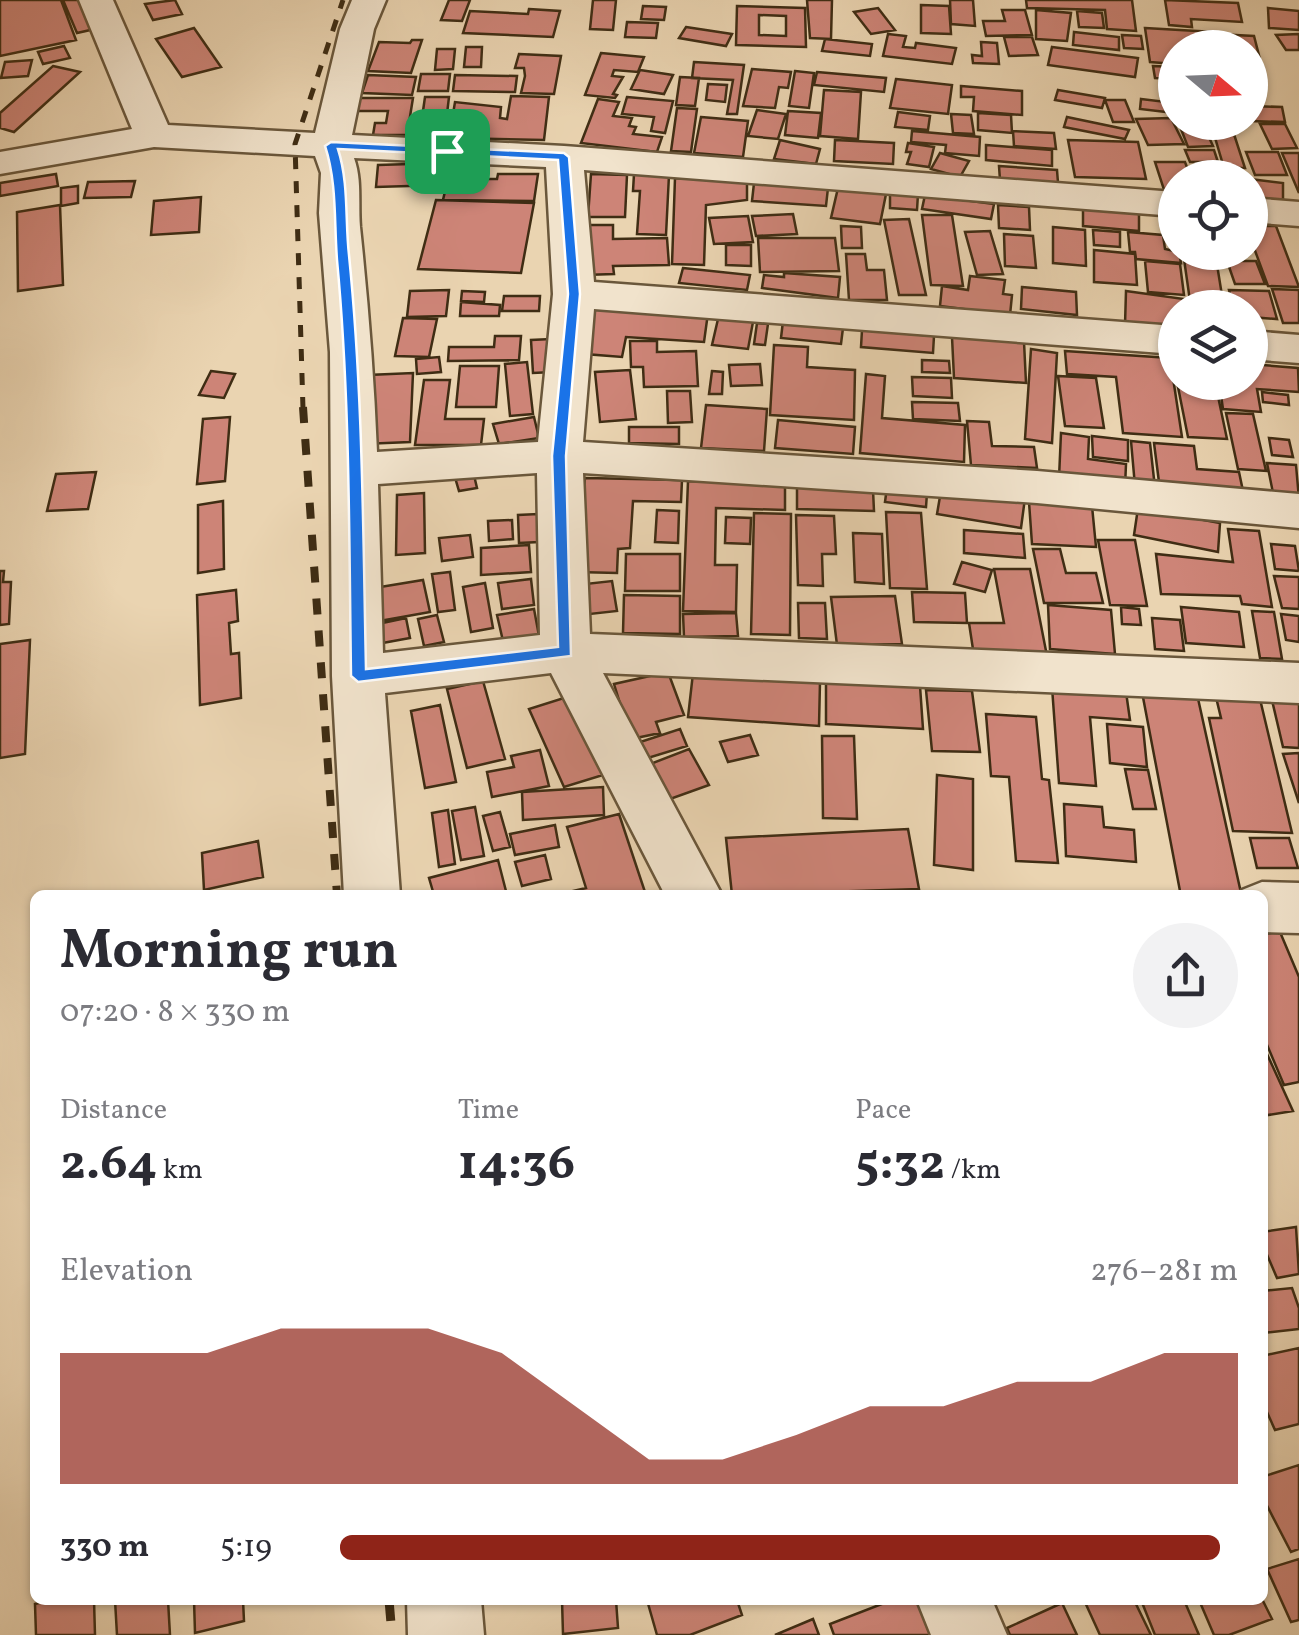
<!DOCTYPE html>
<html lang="en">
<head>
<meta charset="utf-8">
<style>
  :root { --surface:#fff; --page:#f2f2f3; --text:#2b2b33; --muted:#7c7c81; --accent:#8f2418 }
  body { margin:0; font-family:Vollkorn,serif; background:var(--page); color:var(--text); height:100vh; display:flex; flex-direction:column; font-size:38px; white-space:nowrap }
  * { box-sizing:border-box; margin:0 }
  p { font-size:32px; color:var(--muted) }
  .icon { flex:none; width:55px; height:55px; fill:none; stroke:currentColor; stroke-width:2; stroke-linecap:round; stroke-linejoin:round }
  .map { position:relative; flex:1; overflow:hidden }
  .panel { position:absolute; left:30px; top:890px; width:1238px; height:715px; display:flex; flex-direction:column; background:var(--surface); border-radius:15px; box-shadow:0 2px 8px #0004 }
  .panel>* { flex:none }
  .needle { width:65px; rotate:109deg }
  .buttons { position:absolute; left:1158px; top:30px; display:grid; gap:20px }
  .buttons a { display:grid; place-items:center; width:110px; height:110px; border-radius:50%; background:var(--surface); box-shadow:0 2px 8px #0004; font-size:50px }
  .pin { position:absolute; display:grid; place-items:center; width:85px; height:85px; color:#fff; margin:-42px; border-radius:20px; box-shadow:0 5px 15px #0006 }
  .round { display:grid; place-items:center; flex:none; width:105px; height:105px; border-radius:52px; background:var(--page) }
  .head { display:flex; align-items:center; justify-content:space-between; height:170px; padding:0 30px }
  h1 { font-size:55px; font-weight:700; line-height:75px }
  .figures { display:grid; grid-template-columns:repeat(3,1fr); gap:15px; height:170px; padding:10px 30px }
  .figures div { display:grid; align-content:center }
  .figures b { font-size:50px; font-weight:700 }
  .figures small { font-size:28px; font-weight:400 }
  .figures p { font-size:28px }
  .chart { height:280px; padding:20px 30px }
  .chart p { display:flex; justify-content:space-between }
  .chart svg { width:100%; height:180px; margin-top:10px; fill:var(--accent); opacity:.7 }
  ul { padding:0 30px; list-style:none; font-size:32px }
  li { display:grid; grid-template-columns:160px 120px 1fr; align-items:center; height:75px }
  li i { height:25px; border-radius:12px; background:var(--accent) }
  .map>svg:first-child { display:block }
</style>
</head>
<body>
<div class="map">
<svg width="1299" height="1635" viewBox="0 0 1299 1635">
  <rect width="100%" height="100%" fill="#ead4b1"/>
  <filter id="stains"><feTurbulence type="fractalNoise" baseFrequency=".002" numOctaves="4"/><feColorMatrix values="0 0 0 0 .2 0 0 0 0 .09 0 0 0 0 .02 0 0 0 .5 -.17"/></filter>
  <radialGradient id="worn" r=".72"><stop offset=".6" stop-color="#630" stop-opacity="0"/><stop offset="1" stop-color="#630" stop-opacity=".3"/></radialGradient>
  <path fill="#cd8477" stroke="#3f2d14" stroke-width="2.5" fill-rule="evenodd" d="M0 0H61L76 40 0 56Z
    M63 0H87L99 28 77 33Z
    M175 0 182 14 153 20 145 4Z
    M449 0H470L462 21 441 20Z
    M593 0H616L613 30 590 29Z
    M807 0H832L831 39 810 38Z
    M950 0H973L975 26 951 24Z
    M1026 0H1132L1136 31 1107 29 1105 10 1027 8Z
    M1165 0 1238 3 1242 22 1191 19 1192 27 1169 25Z
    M921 5 949 6 951 34 921 33Z
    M643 6 666 7 664 20 641 19Z
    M737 6 805 8 806 47 736 45ZM759 15 786 16V36L759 35Z
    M878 8 895 30 871 34 854 12Z
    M1268 8 1299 11V30L1269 28Z
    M529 9 560 11 553 37 463 33 470 11 528 14Z
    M1002 10H1025L1032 35 986 36 983 21H1005Z
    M1036 10 1071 13 1067 41 1036 39Z
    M1077 11 1102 13 1104 28 1079 27Z
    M627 22 658 23 656 38 625 37Z
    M686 27 732 34 726 46 679 38Z
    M194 28 221 67 182 77 156 39Z
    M1145 28 1214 32 1217 48H1175V64L1150 62Z
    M1074 32 1119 37V50L1073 45Z
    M888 34 906 36 903 47 915 48 916 43 956 48 952 64 883 56Z
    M1216 34 1254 36 1264 75 1250 74V48H1219Z
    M1299 34V50H1286L1276 35Z
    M1122 35 1141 36 1143 49 1124 48Z
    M1004 37H1032L1038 55 1009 56Z
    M825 39 872 44 870 56 822 51Z
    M412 40H422L411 73 368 71 379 42 410 43Z
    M981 42 997 43 999 64 973 63 972 55 982 56Z
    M64 46 70 58 43 64 38 52Z
    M466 47H482L481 67H464Z
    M1052 47 1138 58 1135 77 1048 65Z
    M437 49H455L453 69 435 70Z
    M601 53 644 57 638 72 614 70 612 76 623 77 613 94 617 95 615 98 585 95Z
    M519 54 561 56 554 94 521 93 525 76 524 68H515Z
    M32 60 28 76 1 78 5 62Z
    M694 62 744 65 737 114H727L733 80 692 78Z
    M53 66 80 72 14 132 0 128V113Z
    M1153 66 1175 67V79L1155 78Z
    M752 69 791 72 788 88 779 87 775 108 743 106Z
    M640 70 673 75 664 94 631 89Z
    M795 71 814 73 809 108 789 106Z
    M817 72 886 78 884 92 814 85Z
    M421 74H450L448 91H418Z
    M368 75 416 77 412 95 362 93Z
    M455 75 517 76 515 92 453 91Z
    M680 77 699 78 695 106 676 105Z
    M896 79 952 85 948 114 890 108Z
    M708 84 727 85 725 102 706 100Z
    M961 86 1022 91V115L973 111 974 97H961Z
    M824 90 861 92 858 139 820 136Z
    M1058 90 1105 98 1102 108 1055 100Z
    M511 96 549 97 544 140 449 138 455 102 501 107 500 118 507 119Z
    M425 97H449L445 131 420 132Z
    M627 97 673 101 665 133 651 131 654 117 622 114Z
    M355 98H413L407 135H373L375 123H386L388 111H352Z
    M598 99 619 102 613 116 632 118 629 126 636 127 633 134 662 137 657 152 581 143Z
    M1141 99 1175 103V113L1140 109Z
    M1105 100H1125L1134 122H1113Z
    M1250 106 1282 107 1285 122 1250 121Z
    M677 108 697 109 691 152 671 151Z
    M757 110 786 114 778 139 748 136Z
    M788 111 821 113 818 138 785 135Z
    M898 112 930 116 928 130 895 127Z
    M978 113 1011 115 1012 133 978 130Z
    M951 114 971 115 974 134 953 133Z
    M701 117 748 121 743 157 694 153Z
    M1067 117 1129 130 1125 139 1064 127Z
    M1171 118 1184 144 1148 145 1136 119Z
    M1188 122H1202L1213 146 1188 147 1181 129H1191Z
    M1211 124 1231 125 1245 168H1224Z
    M1260 124H1285L1297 148 1272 149Z
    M912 131 980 137 979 156 945 153 946 145 911 142Z
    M1013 131 1054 133 1056 149 1014 146Z
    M780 140 820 149 816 164 774 159Z
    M835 140 894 143 893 164 834 161Z
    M1068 140 1138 142 1146 179 1075 177Z
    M908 143 934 147 929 167 907 164 911 152H906Z
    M986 145 1052 150V166L986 160Z
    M1185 150H1214L1218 162H1190Z
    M1246 152H1278L1287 175H1255Z
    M940 153 969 161 960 177 931 169Z
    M1282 153H1299V193Z
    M1155 162H1185L1191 178H1175V199H1167Z
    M443 163V185L376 187 378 165Z
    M999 166 1057 170 1058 183 1000 180Z
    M450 170H466L464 179H497L498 174H538L534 201 443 200Z
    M56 174 58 186 0 196V183Z
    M591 174 627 175 625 217H588Z
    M634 174 669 175 666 235 637 234 640 191H633Z
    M675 178 747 180V200L706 205 704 265 672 264Z
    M1250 179 1283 183V201L1250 196Z
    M135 181 131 197 84 198 88 182Z
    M754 183 828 188 826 206 752 201Z
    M78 186V203L61 206V188Z
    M838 188 886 194 880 224 831 218Z
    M890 192 918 194 917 210 890 208Z
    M925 195 994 204 991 219 922 209Z
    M201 197 199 232 151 235 154 201Z
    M436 200 534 203 521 273 418 269Z
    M60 205 63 285 18 291 17 212Z
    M998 205 1029 207 1030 230 999 228Z
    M1083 208 1139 214V231L1083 226Z
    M793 214 797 234 756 236 752 216Z
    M922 215H952L963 286 931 285Z
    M748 216 753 242 714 244 709 218Z
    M909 219 926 295H899L884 220Z
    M584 225H613V239L667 238 669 265 613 266 614 274 584 275Z
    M841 226 861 227 862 248H842Z
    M1250 226H1276L1299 287 1268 286 1250 237Z
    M1053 227 1085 230 1086 266 1053 263Z
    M1093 230 1120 232V247L1094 245Z
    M990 231 1003 274 977 275 965 232Z
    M1128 232 1163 235 1165 249 1179 252 1181 263 1136 259 1135 252H1130Z
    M1004 234 1033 236 1036 268 1005 266Z
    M758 238H835L839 271 760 272Z
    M726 245H751V266L726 265Z
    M1094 250 1135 254 1137 285 1094 282Z
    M1183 252H1215L1224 308H1191Z
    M846 254H865L867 270H884L887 300H849Z
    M1145 261 1180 264 1184 295 1148 292Z
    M1227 261H1256L1265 284H1235Z
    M683 268 750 275 747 290 679 283Z
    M784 273 840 277 838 298 762 288 764 275 784 277Z
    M970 276 1005 280 1003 294 1012 295 1010 315 940 306 942 286 968 290Z
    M1022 287 1076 292 1077 315 1021 309Z
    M1272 289 1299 290V323H1283Z
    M449 290 446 316 407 317 410 291Z
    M1229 290 1269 291 1277 319 1250 317V308H1234Z
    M462 291 485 292 484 302 461 301Z
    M1126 291 1184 299V308H1175V331L1125 325Z
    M504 296H540L539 311H502Z
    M461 302 500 305 499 316H460Z
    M595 306 708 313 704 342 626 337 622 357 585 354Z
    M403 318 437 319 429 357 395 356Z
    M718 319 753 322 748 349 712 345Z
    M783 321 843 328 841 344 781 338Z
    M757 323 768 324 765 345 754 344Z
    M862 330 934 336 933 353 861 347Z
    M495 336H521L519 360 448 361 449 347H494Z
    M952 337 1024 342 1026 383 954 378Z
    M551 339 553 372 533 373 531 340Z
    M630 341H657V352L696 351 698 386 644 387 643 367H631Z
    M774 345 808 347 807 367 855 370 854 420 770 415Z
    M1031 349 1057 353 1052 443 1025 439Z
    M1065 351 1170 358 1182 437 1123 433 1116 377 1067 374Z
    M439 357 441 372 417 374 416 359Z
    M922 360 949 361 950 373 922 372Z
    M527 362 533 414 510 416 505 364Z
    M760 364 762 385 731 386 729 365Z
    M1250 364 1298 368 1299 392 1257 389 1261 412 1223 409 1219 382H1250Z
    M460 366H499L496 407H456Z
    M630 370 636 419 600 422 595 372Z
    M211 371 235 374 224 398 199 395Z
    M712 371 723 372 722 394H709Z
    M413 373 410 442 363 444 368 375Z
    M866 374 885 376 882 418 965 425 964 462 860 453Z
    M1058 376 1096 378 1104 428 1065 426Z
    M912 377 951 378 952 398 913 396Z
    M424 380H450L445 419H484L481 445H415Z
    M1177 382H1215L1227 439 1188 437Z
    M667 391H690L692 422 668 423Z
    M1262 392 1288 395 1289 405 1263 402Z
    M912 402 958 403 960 421 913 419Z
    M706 405 767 409 764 451 701 448Z
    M1226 413 1253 414 1266 471 1238 469Z
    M230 417 225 481 197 484 203 419Z
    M534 417 539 438 499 444 493 424Z
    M778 420 855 427 853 454 775 448Z
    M967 421 989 422 992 446 1034 447 1037 468 971 465Z
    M629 427H679V444L629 443Z
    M1061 433 1089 437 1088 459 1126 464 1125 487 1059 478Z
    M1092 436 1128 440V461L1093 457Z
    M1269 438 1289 440 1293 457 1272 455Z
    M1131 441 1150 443 1155 488 1135 486Z
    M1154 443 1194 446 1197 469 1239 472 1244 496 1160 490Z
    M1267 463 1296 465 1299 499 1274 498Z
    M473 471 477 488 459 491 454 474Z
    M96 472 88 509 47 511 56 474Z
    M585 478 682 480 681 502 633 501 630 548 618 549 617 573 577 572Z
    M688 481 785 484V510L716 508 715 565H737L736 612 683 611Z
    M942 485 1025 498 1021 528 937 514Z
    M797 487 873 490 874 511 797 509Z
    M887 487 927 493 926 507 885 502Z
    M424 493 425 553 396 555 397 495Z
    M223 501 224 569 198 573V505Z
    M1029 502 1092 506 1096 547 1032 544Z
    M1138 508 1220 523 1218 552 1134 535Z
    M657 510 679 511 678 543 655 542Z
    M886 512 921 513 927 589 890 588Z
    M754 513 791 514 790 635 751 634Z
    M538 514 539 542 519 543 518 515Z
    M796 515 834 516 836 554H822L823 586 798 585Z
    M726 517 751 518 750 544 725 543Z
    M512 520 513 539 489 541 488 521Z
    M1228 529 1259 531 1272 607 1242 604 1240 596 1161 594 1156 554 1233 562Z
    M964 530 1023 534 1025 558 964 553Z
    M853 533 882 534 884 584 855 582Z
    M470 535 473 557 442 561 439 538Z
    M1098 540H1135L1147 606 1110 605Z
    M1271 544 1295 546 1299 571 1275 569Z
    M529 545 531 572 481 575V548Z
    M1033 549H1060L1066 573H1096L1103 603H1044Z
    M626 554H680V591H625Z
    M962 562 992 570 985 592 954 584Z
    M994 569H1030L1047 656H974L969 623H1004Z
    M0 571H4L3 582H11L9 624 0 625Z
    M450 572 455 610 438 612 432 574Z
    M1274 576 1299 577V609L1282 608Z
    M531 579 534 605 502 609 498 583Z
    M423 580 430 612 374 622 368 589Z
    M612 581 617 611 581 615 576 585Z
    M485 583 493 628 471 632 463 587Z
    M236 590 238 621 229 623 231 654 239 653 241 698 200 705 197 595Z
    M912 592 965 593 967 623 914 622Z
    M624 595 680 596V634L623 633Z
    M895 596 902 644 837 645 831 597Z
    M798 603H825L827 639 799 638Z
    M1048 605 1111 610 1115 654 1050 649Z
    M1121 607 1139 609 1141 625 1122 624Z
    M1181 607 1239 612 1244 647 1186 643Z
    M534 609 539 636 503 641 497 615Z
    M1252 611 1274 612 1282 659 1260 658Z
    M736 613 738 636 684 637 683 614Z
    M1281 614 1299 616V642L1286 640Z
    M437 615 444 642 424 646 418 619Z
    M406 618 410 638 377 644 373 625Z
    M1152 618 1180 620 1184 651 1155 649Z
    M30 640 25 754 0 758V644Z
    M668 672 684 715 656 722 660 733 631 739 614 684Z
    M693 673 820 682 819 726 688 717Z
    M483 681 505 759 467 768 447 689Z
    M826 682 920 686 923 729 826 724Z
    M1052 687 1126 692 1130 720 1090 717 1096 786 1059 783Z
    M926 690 972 691 980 752 932 751Z
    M1142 692 1197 694 1241 893 1180 891Z
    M1215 693 1259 695 1292 833 1233 831 1209 718H1221Z
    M1271 696 1299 697V748L1283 747Z
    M567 697 603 775 564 787 529 709Z
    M440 705 456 782 425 788 411 711Z
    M986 714 1036 717 1042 779 1049 780 1058 863 1016 861 1009 777 991 776Z
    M1107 724 1143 727 1147 767 1110 763Z
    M680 729 687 746 638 761 631 745Z
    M750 735 758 755 728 762 720 742Z
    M822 736H854L857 819 823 818Z
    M689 749 709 785 659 803 640 768Z
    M540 750 549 786 492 797 487 772 514 767 511 756Z
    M1299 753V803L1283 754Z
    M1125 769 1148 770 1156 809H1133Z
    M937 775 973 779V870L934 865Z
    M603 787 604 815 523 820 522 792Z
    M1064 804 1102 807 1104 827 1134 830 1136 862 1066 856Z
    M475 807 484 856 461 860 452 811Z
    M448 810 455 864 439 867 432 813Z
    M500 812 510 847 493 851 483 816Z
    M619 814 646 895H556L586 888 567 827Z
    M555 825 559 847 515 855 510 834Z
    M908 829 919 889 732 895 726 838Z
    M1250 838H1289L1298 868H1257Z
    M258 841 263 877 204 890 202 853Z
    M545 855 551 879 522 886 515 862Z
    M498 860 507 895H434L429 878Z
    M1280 932 1299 977V1082L1284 1085 1262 1033V934Z
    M1262 1043 1293 1111 1262 1116Z
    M1296 1227 1299 1274 1277 1278 1262 1243V1232Z
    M1292 1288 1299 1308V1329L1262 1333V1291Z
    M1299 1348V1424L1275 1430 1262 1401V1356Z
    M1299 1465V1549L1291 1552 1262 1496V1477Z
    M1299 1559V1620L1291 1622 1267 1569Z
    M1262 1599 1272 1619 1229 1635H1214L1199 1600Z
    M50 1600H94L95 1635H36L35 1604Z
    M115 1600H168L170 1635H117Z
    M194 1600H243L244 1621 195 1633Z
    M562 1600H616L618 1628 563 1634Z
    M647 1600H737L742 1615 690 1635H657Z
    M892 1600H933L946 1635H834L830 1624Z
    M1084 1600H1134L1151 1635H1100Z
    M1141 1600H1184L1199 1635H1155Z
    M1062 1603 1077 1635H1010L1007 1628Z
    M813 1619 819 1635H775Z"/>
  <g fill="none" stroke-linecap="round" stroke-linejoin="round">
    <g stroke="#6a573b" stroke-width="5">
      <path id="minor" d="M79 0H113L168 125 315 133 340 29 352 0H386L374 29 352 135 564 146 1175 192V216L584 170 594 282 1175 326V354L594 309 583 442 1037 471 1299 494V528L1037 503 583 473 590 634 1299 663V703L603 673 722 895H665L551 673 385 693 400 895H344L332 676 330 352 319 213 321 173 315 156 154 147 0 174V152L132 129ZM354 158 546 167 553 294 538 442 377 452C374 377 368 302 360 227 358 203 362 180 354 158ZM537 473 540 635 383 653 378 484Z
        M1250 198 1299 202V226L1250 222Z
        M1250 331 1299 335V363L1250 359Z
        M1262 882 1299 883V933L1262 932V895H1239L1242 890Z
        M407 1600H481L484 1635H408Z
        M917 1600H992L1007 1635H931Z"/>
    </g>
    <use href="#minor" fill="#f1e3cc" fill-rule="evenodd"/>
    <path stroke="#3f2d14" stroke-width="5" stroke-dasharray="12 12" stroke-linecap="butt" d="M303 409 295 144 343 0"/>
    <path stroke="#3f2d14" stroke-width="8" stroke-dasharray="16 16" stroke-linecap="butt" d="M303 407 337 895"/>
    <path stroke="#3f2d14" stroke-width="9" stroke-dasharray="21 21" stroke-linecap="butt" d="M389 1600 392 1635"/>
  </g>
  <path fill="#1a73e8" stroke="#fff" stroke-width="2.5" fill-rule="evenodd" d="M331 142 564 153 569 157 580 294 566 456 571 656 358 682 351 676C349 537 350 398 337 260 334 221 337 183 325 146ZM338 149 558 160 568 294 552 456 558 647 366 669C363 531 363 393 349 255 345 220 349 183 338 149Z"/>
  <rect width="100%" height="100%" filter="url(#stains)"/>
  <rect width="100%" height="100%" fill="url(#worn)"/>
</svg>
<div class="buttons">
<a><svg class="needle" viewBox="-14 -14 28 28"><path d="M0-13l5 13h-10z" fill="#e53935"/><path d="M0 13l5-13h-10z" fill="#7c7c81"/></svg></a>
<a><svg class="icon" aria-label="locate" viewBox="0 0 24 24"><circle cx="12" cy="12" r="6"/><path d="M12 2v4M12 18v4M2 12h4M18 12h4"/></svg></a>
<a><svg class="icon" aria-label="layers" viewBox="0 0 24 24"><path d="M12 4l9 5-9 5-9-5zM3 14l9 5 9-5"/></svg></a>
</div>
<div class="pin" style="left:447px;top:151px;background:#1e9e55"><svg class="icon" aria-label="arrive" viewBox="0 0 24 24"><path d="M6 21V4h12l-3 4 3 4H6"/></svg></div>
<section class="panel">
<div class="head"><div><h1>Morning run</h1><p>07:20 · 8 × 330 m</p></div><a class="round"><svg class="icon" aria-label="share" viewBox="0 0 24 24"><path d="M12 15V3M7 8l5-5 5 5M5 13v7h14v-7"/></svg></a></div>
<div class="figures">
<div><p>Distance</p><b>2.64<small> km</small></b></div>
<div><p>Time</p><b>14:36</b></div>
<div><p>Pace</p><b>5:32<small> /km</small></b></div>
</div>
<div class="chart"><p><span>Elevation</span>276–281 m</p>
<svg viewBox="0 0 160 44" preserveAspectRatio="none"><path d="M0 44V12L10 12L20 12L30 6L40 6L50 6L60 12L70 25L80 38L90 38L100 32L110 25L120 25L130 19L140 19L150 12L160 12V44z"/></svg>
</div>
<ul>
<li><b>330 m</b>5:19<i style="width:98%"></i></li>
</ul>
</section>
</div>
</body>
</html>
